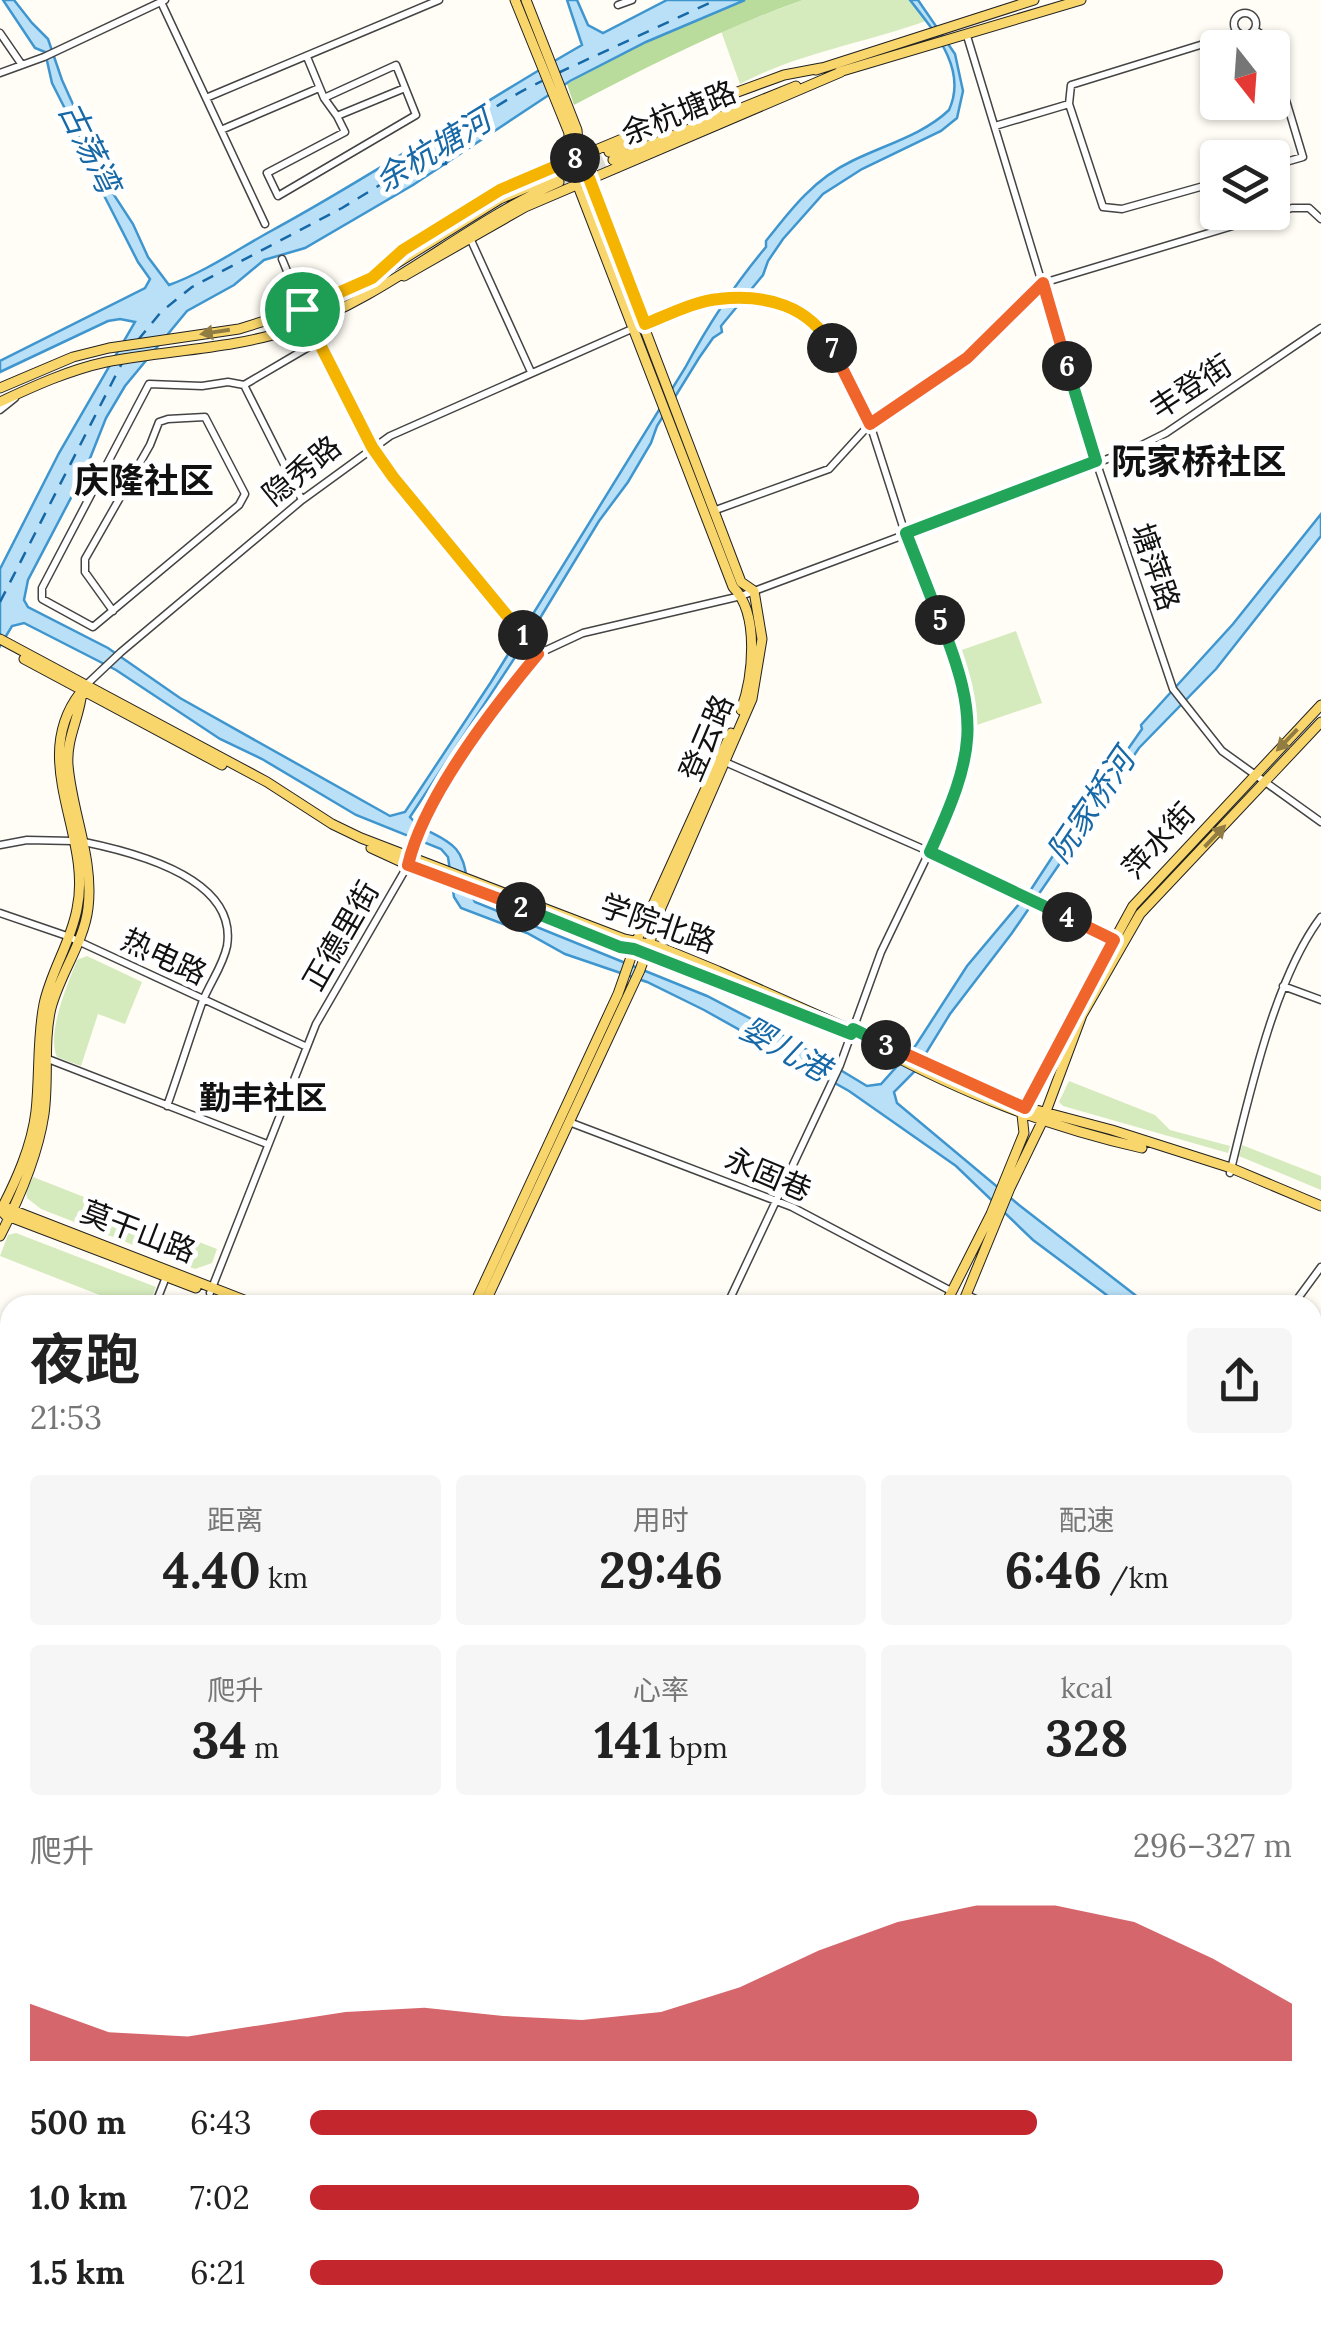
<!DOCTYPE html>
<html lang="zh">
<head>
<meta charset="utf-8">
<style>
  :root { --surface:#fff; --page:#f6f6f6; --text:#222; --muted:#767676; --accent:#c4262e }
  body { margin:0; font-family:Lora,"Noto Sans SC",serif; background:var(--page); color:var(--text); height:100vh; display:flex; flex-direction:column; font-size:38px; white-space:nowrap }
  * { box-sizing:border-box; margin:0 }
  p { font-size:32px; color:var(--muted) }
  .icon { flex:none; width:55px; height:55px; fill:none; stroke:currentColor; stroke-width:2; stroke-linecap:round; stroke-linejoin:round }
  .map { position:relative; flex:1; overflow:hidden }
  .side { position:absolute; left:0px; top:1295px; width:1322px; height:1035px; display:flex; flex-direction:column; background:var(--surface); border-radius:30px 30px 0 0; box-shadow:0 2px 8px #0004 }
  .side>* { flex:none }
  .needle { width:65px; rotate:163deg }
  .buttons { position:absolute; left:1200px; top:30px; display:grid; gap:20px }
  .buttons a { display:grid; place-items:center; width:90px; height:90px; border-radius:10px; background:var(--surface); box-shadow:0 2px 8px #0004; font-size:50px }
  .pin { position:absolute; display:grid; place-items:center; width:85px; height:85px; color:#fff; margin:-42px; border:5px solid #fff; border-radius:50%; box-shadow:0 2px 10px #0007 }
  .km { position:absolute; width:50px; height:50px; margin:-25px; border-radius:50%; background:#222; color:#fff; font-size:28px; line-height:50px; text-align:center }
  .round { display:grid; place-items:center; flex:none; width:105px; height:105px; border-radius:10px; background:var(--page) }
  .head { display:flex; align-items:center; justify-content:space-between; height:170px; padding:0 30px }
  h1 { font-size:55px; font-weight:700; line-height:75px }
  .metrics { display:grid; grid-template-columns:repeat(3,1fr); gap:15px; height:170px; padding:10px 30px }
  .metrics div { display:grid; align-content:center; border-radius:10px; background:var(--page); text-align:center }
  .metrics b { font-size:50px; font-weight:700 }
  .metrics small { font-size:28px; font-weight:400 }
  .metrics p { font-size:28px }
  .chart { height:280px; padding:20px 30px }
  .chart p { display:flex; justify-content:space-between }
  .chart svg { width:100%; height:180px; margin-top:10px; fill:var(--accent); opacity:.7 }
  ul { padding:0 30px; list-style:none; font-size:32px }
  li { display:grid; grid-template-columns:160px 120px 1fr; align-items:center; height:75px }
  li i { height:25px; border-radius:12px; background:var(--accent) }
  .map>svg:first-child { display:block }
</style>
</head>
<body>
<div class="map">
<svg width="1321" height="2330" viewBox="0 0 1321 2330">
  <rect width="100%" height="100%" fill="#fffdf5"/>
  <path fill="#d5ebbd" d="M803 0H910L926 21C865 43 798 53 740 84L721 31Z
    M1016 631 1042 703 977 725 972 684 959 651Z
    M87 956 142 982 125 1024 98 1014 81 1066 57 1057C46 1033 68 984 77 960Z
    M1069 1081 1155 1115 1170 1130 1230 1146 1228 1153 1063 1106 1059 1102Z
    M1242 1145 1321 1176V1190L1239 1156Z
    M33 1177 217 1249 212 1263 195 1269 41 1209 27 1198 26 1192Z
    M16 1233 156 1287 149 1305H125L0 1256 8 1235Z
    M562 2320H792L786 2330H561Z"/>
  <path fill="#b9dc9c" d="M745 0H803C723 28 649 66 574 105L567 84 646 42Z"/>
  <path fill="#b9e0f7" stroke="#3f96cf" stroke-width="2.5" d="M3 0H14L32 23 48 39 62 80 114 195 133 224 148 257 169 285C205 272 238 249 271 231 378 173 477 105 582 45L567 0H577L588 25 603 33 667 0H745L646 42 570 81 413 185 305 248 264 260 234 285 187 311 125 386 106 418 85 471 28 580 24 600 28 607 108 648 180 698 390 816 405 812 417 794 491 682 685 368C708 325 734 285 766 247V241C791 209 814 179 852 161 884 145 923 135 949 110 968 69 934 31 910 0H918L955 54 963 91 957 118 941 131 862 169 823 194 783 239 768 261 763 275 721 326 722 332 713 338 699 358 657 426 651 443 628 482 599 521 531 633 410 817C421 832 443 834 456 849 469 864 464 886 475 902L707 996 784 1036 867 1086 881 1084 916 1045 967 966 1030 891 1094 793 1105 782 1142 729 1141 725 1233 624 1321 514V536L1216 669 1139 748 1012 933 950 1014 915 1071 894 1092 897 1103 1019 1205 1148 1305H1120L1033 1240 956 1166 849 1091 704 1010 647 982 565 954 527 933 461 908 454 897 448 857 441 849 356 815 262 759 220 739 116 670 24 623 12 626 0 646V569L59 453 135 322 120 319 108 321 0 372V361L145 288 150 279 138 262 90 168V158L52 83 45 52 35 48Z
    M1174 2320H1282L1308 2330H1214Z"/>
  <g fill="none" stroke-linecap="round" stroke-linejoin="round">
    <path stroke="#1768a6" stroke-width="2.5" stroke-dasharray="12 10" stroke-linecap="butt" d="M558 73 716 0
      M138 340 161 312 192 287 342 208 403 171 425 164H446C450 129 513 95 542 81
      M0 602 122 363"/>
    <path stroke="#dbdad3" stroke-width="9" stroke-dasharray="9 4.5" stroke-linecap="butt" d="M556 175 609 152
      M559 182 613 160"/>
    <g stroke="#444" stroke-width="9">
      <path id="minor" d="M161 2 265 224
        M618 5 632 0
        M1234 24a11 11 0 1 1 22 0a11 11 0 1 1-22 0Z
        M1255 30 1268 39 1271 48
        M0 33 22 65
        M967 36 1096 461 1173 689 1222 751 1321 822
        M1272 54 1303 157 1272 166
        M307 57 324 98 337 116
        M0 73 44 57 165 0
        M206 98 439 0
        M324 98 396 65 416 115 278 196 267 173 345 132 337 116 405 88
        M995 126 1069 104
        M221 130 319 88
        M1218 182 1122 209 1103 207 1069 104 1071 85 1239 33
        M470 238 531 372
        M282 259C312 333 348 410 393 477L538 653
        M0 410 15 398
        M302 500 244 385 319 341
        M713 511 829 469 870 424 967 359 1043 283 1292 208H1309L1321 219
        M113 611 85 572V559L150 445 159 422 168 419 205 417 245 494 239 505 93 627 42 599V588L149 384 202 386 228 382 244 385
        M85 686 121 652 302 500 390 436 634 328 716 298 764 299 792 306 807 315 828 340 870 424 905 533 957 663 966 695 969 727 961 780 949 811 881 952 840 1065 727 1305
        M725 762 930 852 1114 939
        M84 842C133 852 238 878 227 946 223 966 209 984 202 1003 190 1037 179 1072 167 1106
        M0 845 27 840 73 841
        M0 913 67 936 307 1047
        M1283 986 1321 1000
        M48 1059 267 1144
        M569 1122 792 1207 951 1291
        M1230 1173C1249 1097 1274 979 1321 917
        M210 1293 316 1024 408 865 424 819 498 701 538 654 583 633 741 596 1134 449 1166 433 1321 328
        M967 1295 989 1305
        M155 1305 166 1277
        M1293 1305 1321 1267
        M1312 1384 1321 1385
        M1312 1522 1321 1509
        M0 1557 10 1543
        M0 1818 10 1823
        M0 2033 10 2034
        M1312 2064 1321 2068
        M1312 2073 1321 2077
        M1312 2244 1321 2224
        M0 2251 10 2285
        M1312 2308 1321 2311
        M20 2320 23 2330
        M267 2330 307 2320
        M962 2330 967 2320
        M1087 2330 1092 2323 1112 2330"/>
    </g>
    <g stroke="#222" stroke-width="11">
      <path id="major" d="M515 0 569 133 568 160 733 587C760 614 753 677 741 710
        M816 70 1034 0
        M839 72 1081 0
        M609 152 712 108
        M613 160 796 86
        M389 263 403 250 500 190 713 101 784 75 821 68
        M404 276 525 207 841 72
        M0 388 73 357 109 348 239 329 303 309 373 278 500 199 556 175
        M0 402C34 386 69 370 106 362 168 350 233 349 293 329 388 296 466 223 559 182
        M0 639 267 782 332 824 361 838 624 939 657 946 718 971 1025 1107 1112 1130 1231 1168 1321 1206
        M24 659 222 765
        M371 848 408 865 491 895
        M543 915 845 1032
        M877 1047C965 1094 1045 1126 1142 1148
        M7 1208 257 1305
        M0 1212C16 1181 32 1146 36 1111 40 1075 37 1039 44 1004 51 971 71 942 77 909 93 836 28 761 80 693
        M5 1215 196 1288
        M0 1236C19 1199 38 1155 44 1114 49 1079 43 1042 51 1008 60 974 84 942 88 908 94 859 72 813 68 765 66 738 80 717 82 691
        M474 1305 618 994 637 940 731 733
        M484 1305 640 970 651 939 650 933 752 699 762 639 754 591 741 582 579 156 577 130 526 0
        M945 1305 991 1214 1024 1133 1022 1115 1032 1090 1133 906 1321 705
        M962 1305 1010 1188 1042 1122 1082 1015 1140 914 1321 722
        M0 1451 10 1453
        M1312 1723 1321 1718
        M1312 1749 1321 1735
        M0 2214 10 2212
        M0 2226 10 2224
        M185 2320 188 2330
        M197 2320 200 2330
        M541 2330 542 2320
        M550 2330 551 2320"/>
    </g>
    <use href="#minor" stroke="#fff" stroke-width="6"/>
    <use href="#major" stroke="#f9d66b" stroke-width="9"/>
    <g stroke="#222" stroke-width="11" stroke-linecap="butt">
      <path id="major-bridge" d="M1103 2330 1106 2320"/>
    </g>
    <use href="#major-bridge" stroke="#f9d66b" stroke-width="9"/>
  </g>
  <defs><path id="oneway-solid" d="M-6-.8H1V-3.2L6.5 0L1 3.2V.8H-6Z" transform="scale(2.5)"/></defs>
  <g fill="#917d42">
    <use href="#oneway-solid" transform="translate(215 332) rotate(171)"/>
    <use href="#oneway-solid" transform="translate(1287 740) rotate(134)"/>
    <use href="#oneway-solid" transform="translate(1215 836) rotate(-46)"/>
  </g>
  <g fill="none" stroke-linecap="round" stroke-linejoin="round">
    <g stroke="#fff" stroke-width="20">
      <path id="split-1" d="M302 309 372 447 393 477 523 635"/>
    </g>
    <g stroke="#fff" stroke-width="20">
      <path id="split-2" d="M521 907 408 865C424 796 493 708 538 654L523 635"/>
    </g>
    <g stroke="#fff" stroke-width="20">
      <path id="split-3" d="M521 907 620 947 634 949 851 1034 853 1029 886 1045"/>
    </g>
    <g stroke="#fff" stroke-width="20">
      <path id="split-4" d="M886 1045 1025 1108 1114 940 1067 917"/>
    </g>
    <g stroke="#fff" stroke-width="20">
      <path id="split-5" d="M940 620C981 722 975 753 930 852L1067 917"/>
    </g>
    <g stroke="#fff" stroke-width="20">
      <path id="split-6" d="M940 620 906 533 1096 461 1067 366"/>
    </g>
    <g stroke="#fff" stroke-width="20">
      <path id="split-7" d="M832 348 870 424 967 358 1043 283 1067 366"/>
    </g>
    <g stroke="#fff" stroke-width="20">
      <path id="split-8" d="M575 158 579 156 589 178 645 324C668 315 695 301 719 299 765 294 810 305 832 348"/>
    </g>
    <g stroke="#fff" stroke-width="20">
      <path id="split-9" d="M302 309 372 278 403 250 500 190 575 158"/>
    </g>
    <use href="#split-1" stroke="#f5b400" stroke-width="12"/>
    <use href="#split-2" stroke="#f0652b" stroke-width="12"/>
    <use href="#split-3" stroke="#22a559" stroke-width="12"/>
    <use href="#split-4" stroke="#f0652b" stroke-width="12"/>
    <use href="#split-5" stroke="#22a559" stroke-width="12"/>
    <use href="#split-6" stroke="#22a559" stroke-width="12"/>
    <use href="#split-7" stroke="#f0652b" stroke-width="12"/>
    <use href="#split-8" stroke="#f5b400" stroke-width="12"/>
    <use href="#split-9" stroke="#f5b400" stroke-width="12"/>
  </g>
  <g text-anchor="middle" stroke-width="10" stroke-linejoin="round" paint-order="stroke">
    <g font-size="30" fill="#111" stroke="#fff">
      <text transform="translate(679 113) rotate(-22)" y="10">余杭塘路</text>
      <text transform="translate(1191 387) rotate(-33)" y="10">丰登街</text>
      <text transform="translate(302 471) rotate(-39)" y="10">隐秀路</text>
      <text transform="translate(1155 567) rotate(71)" y="10">塘萍路</text>
      <text transform="translate(707 738) rotate(-67)" y="10">登云路</text>
      <text transform="translate(1159 841) rotate(-47)" y="10">萍水街</text>
      <text transform="translate(658 924) rotate(19)" y="10">学院北路</text>
      <text transform="translate(341 936) rotate(-60)" y="10">正德里街</text>
      <text transform="translate(164 957) rotate(25)" y="10">热电路</text>
      <text transform="translate(768 1175) rotate(23)" y="10">永固巷</text>
      <text transform="translate(138 1232) rotate(21)" y="10">莫干山路</text>
    </g>
    <g font-size="32" font-style="italic" fill="#1768a6" stroke="#fff">
      <text transform="translate(89 147) rotate(64)" y="11">古荡湾</text>
      <text transform="translate(433 150) rotate(-31)" y="11">余杭塘河</text>
      <text transform="translate(1091 806) rotate(-56)" y="11">阮家桥河</text>
      <text transform="translate(785 1049) rotate(29)" y="11">婴儿港</text>
    </g>
    <g font-size="32" font-weight="bold" fill="#111" stroke="#fff">
      <text x="263" y="1109">勤丰社区</text>
    </g>
    <g font-size="35" font-weight="bold" fill="#111" stroke="#fff">
      <text x="1199" y="474">阮家桥社区</text>
      <text x="144" y="493">庆隆社区</text>
    </g>
  </g>
</svg>
<div class="buttons">
<a><svg class="needle" viewBox="-14 -14 28 28"><path d="M0-13l5 13h-10z" fill="#e53935"/><path d="M0 13l5-13h-10z" fill="#767676"/></svg></a>
<a><svg class="icon" aria-label="layers" viewBox="0 0 24 24"><path d="M12 4l9 5-9 5-9-5zM3 14l9 5 9-5"/></svg></a>
</div>
<div class="pin" style="left:302px;top:309px;background:#1e9e55"><svg class="icon" aria-label="arrive" viewBox="0 0 24 24"><path d="M6 21V4h12l-3 4 3 4H6"/></svg></div>
<b class="km" style="left:523px;top:635px">1</b>
<b class="km" style="left:521px;top:907px">2</b>
<b class="km" style="left:886px;top:1045px">3</b>
<b class="km" style="left:1067px;top:917px">4</b>
<b class="km" style="left:940px;top:620px">5</b>
<b class="km" style="left:1067px;top:366px">6</b>
<b class="km" style="left:832px;top:348px">7</b>
<b class="km" style="left:575px;top:158px">8</b>
<section class="side">
<div class="head"><div><h1>夜跑</h1><p>21:53</p></div><a class="round"><svg class="icon" aria-label="share" viewBox="0 0 24 24"><path d="M12 15V3M7 8l5-5 5 5M5 13v7h14v-7"/></svg></a></div>
<div class="metrics">
<div><p>距离</p><b>4.40<small> km</small></b></div>
<div><p>用时</p><b>29:46</b></div>
<div><p>配速</p><b>6:46<small> /km</small></b></div>
</div>
<div class="metrics">
<div><p>爬升</p><b>34<small> m</small></b></div>
<div><p>心率</p><b>141<small> bpm</small></b></div>
<div><p>kcal</p><b>328</b></div>
</div>
<div class="chart"><p><span>爬升</span>296–327 m</p>
<svg viewBox="0 0 160 44" preserveAspectRatio="none"><path d="M0 44V30L10 37L20 38L30 35L40 32L50 31L60 33L70 34L80 32L90 26L100 17L110 10L120 6L130 6L140 10L150 19L160 30V44z"/></svg>
</div>
<ul>
<li><b>500 m</b>6:43<i style="width:74%"></i></li>
<li><b>1.0 km</b>7:02<i style="width:62%"></i></li>
<li><b>1.5 km</b>6:21<i style="width:93%"></i></li>
</ul>
</section>
</div>
</body>
</html>
